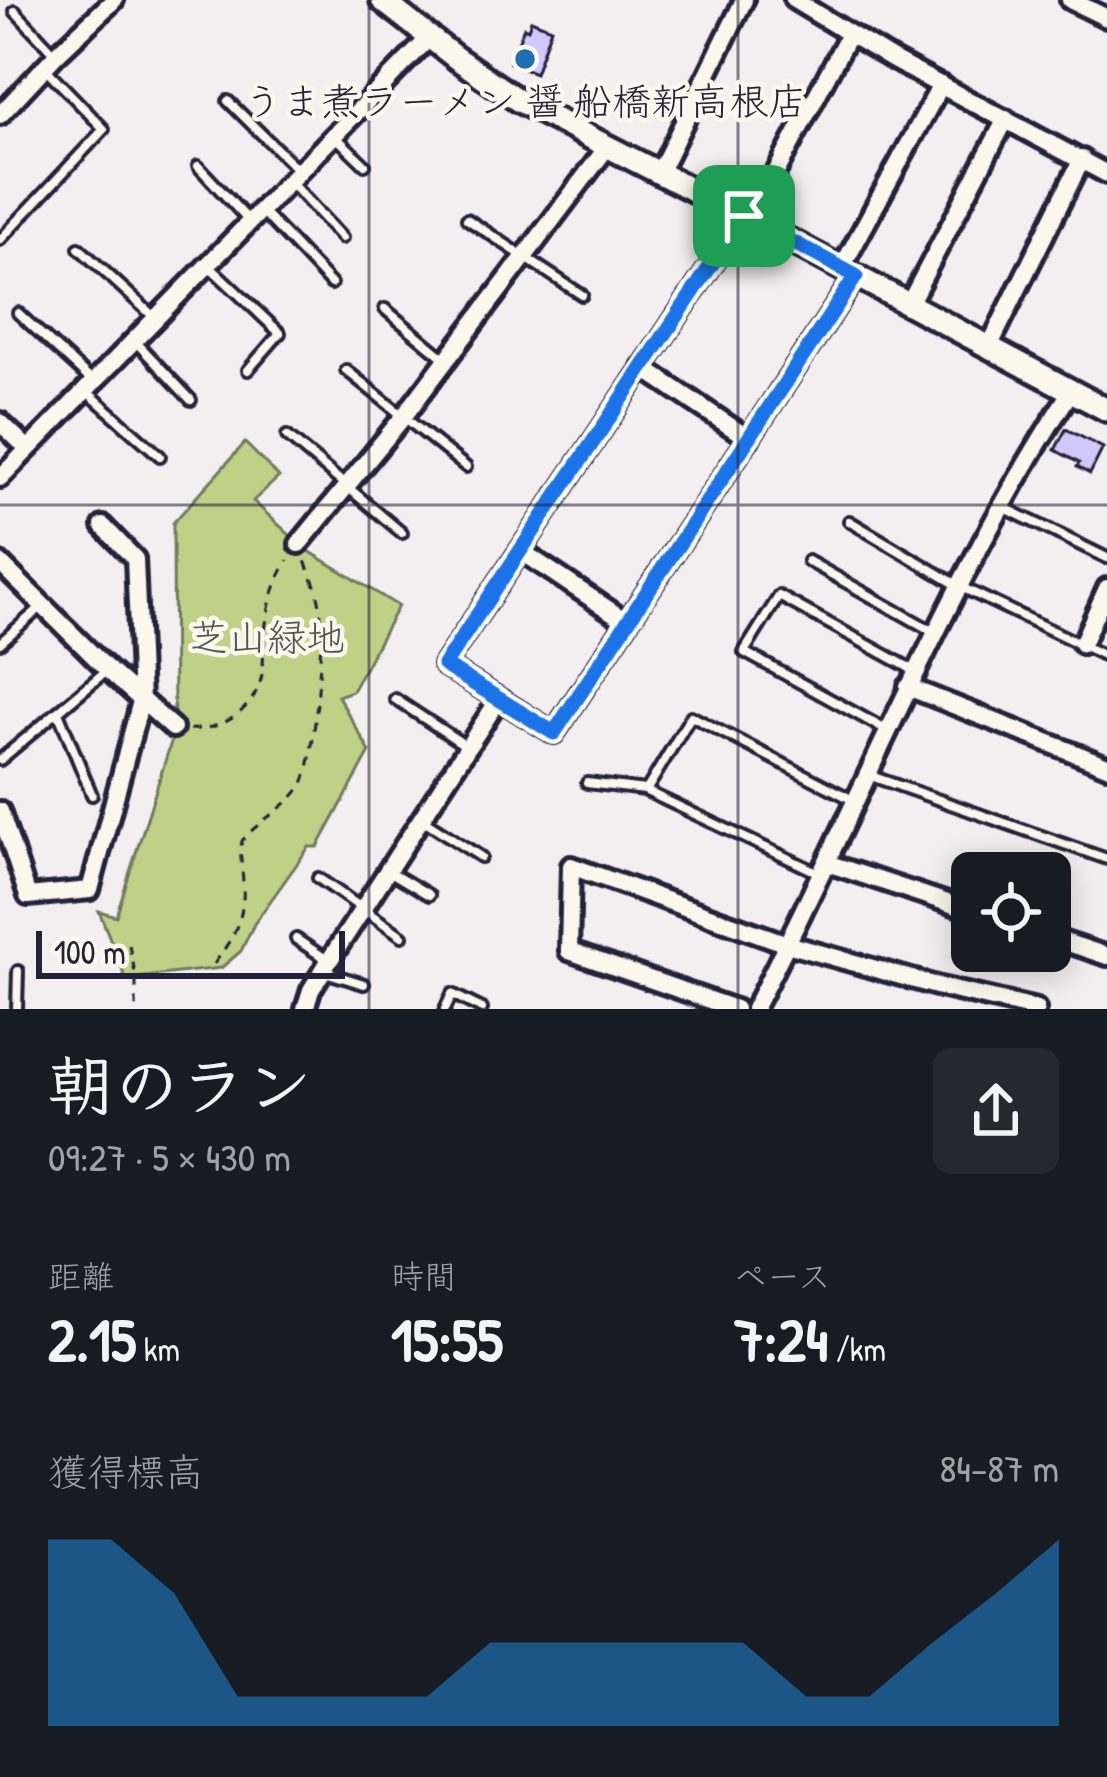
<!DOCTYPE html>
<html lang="ja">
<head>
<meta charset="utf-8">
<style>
  :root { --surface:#171b24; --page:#242831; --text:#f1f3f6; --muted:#9ea1a6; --accent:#1f6fb2 }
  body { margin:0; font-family:"Patrick Hand","Klee One",sans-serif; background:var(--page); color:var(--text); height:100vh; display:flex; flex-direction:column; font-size:45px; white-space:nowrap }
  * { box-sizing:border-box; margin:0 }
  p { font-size:39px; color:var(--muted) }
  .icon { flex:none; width:66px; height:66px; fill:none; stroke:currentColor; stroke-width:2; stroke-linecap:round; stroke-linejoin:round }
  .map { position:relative; height:1009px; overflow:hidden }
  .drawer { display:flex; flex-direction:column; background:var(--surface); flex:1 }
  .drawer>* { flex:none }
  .fabs { position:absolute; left:951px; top:852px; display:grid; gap:24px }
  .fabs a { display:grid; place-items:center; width:120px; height:120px; border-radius:18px; background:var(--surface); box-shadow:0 6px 30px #0003; font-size:60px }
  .scale { position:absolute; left:36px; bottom:30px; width:309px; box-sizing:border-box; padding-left:12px; border:6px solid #22223b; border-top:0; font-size:33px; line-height:42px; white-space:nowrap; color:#22223b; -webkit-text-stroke:9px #fbf7ec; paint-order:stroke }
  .pin { position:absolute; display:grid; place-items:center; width:102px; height:102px; color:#fff; margin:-51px; border-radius:24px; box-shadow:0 6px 18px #0006 }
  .round { display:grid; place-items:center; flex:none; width:126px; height:126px; border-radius:18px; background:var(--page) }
  .summary { display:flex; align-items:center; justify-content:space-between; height:204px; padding:0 48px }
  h1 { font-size:66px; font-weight:800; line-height:90px }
  .figures { display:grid; grid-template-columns:repeat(3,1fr); gap:18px; height:204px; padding:12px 48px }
  .figures div { display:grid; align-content:center }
  .figures b { font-size:60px; font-weight:800 }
  .figures small { font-size:33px; font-weight:400 }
  .figures p { font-size:33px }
  .chart { height:336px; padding:24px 48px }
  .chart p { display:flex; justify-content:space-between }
  .chart svg { width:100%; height:216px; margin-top:12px; fill:var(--accent); opacity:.7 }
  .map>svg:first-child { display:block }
</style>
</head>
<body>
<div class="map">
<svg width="1107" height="1009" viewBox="0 0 1107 1009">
  <rect width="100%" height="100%" fill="#f3eeef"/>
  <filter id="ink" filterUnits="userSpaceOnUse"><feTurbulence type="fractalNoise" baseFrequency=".00833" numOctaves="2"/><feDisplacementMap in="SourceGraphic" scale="24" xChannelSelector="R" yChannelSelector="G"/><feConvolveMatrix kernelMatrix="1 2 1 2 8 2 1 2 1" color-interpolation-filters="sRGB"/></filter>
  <g filter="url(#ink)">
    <path fill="#bed187" stroke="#707a61" stroke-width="3" d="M245 443 279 477 253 501 304 548 398 606 352 691 338 696 370 752 318 847H309L254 924 241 951 221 968 126 979 99 911 116 916 174 733 173 523Z"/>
    <path fill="#d1c8fb" stroke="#22223b" stroke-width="3" d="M531 20 551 28 535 73 510 63 524 27 528 29Z
      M1066 429 1103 448 1090 474 1077 467 1079 463 1055 450Z"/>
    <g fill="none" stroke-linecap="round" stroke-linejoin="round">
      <g stroke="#22223b" stroke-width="16">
        <path id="service" d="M15 11 55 54
          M228 101 299 171
          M336 137 365 165
          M198 166 250 222
          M290 182 342 238
          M262 211 331 284
          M467 219 582 295
          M0 240 104 129 46 69
          M79 248 153 316
          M208 265 280 333 248 370
          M385 309 444 358
          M18 313 92 381
          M134 340 191 400
          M346 370 466 467
          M85 390 160 456
          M287 436 402 533
          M1001 506 1107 558
          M849 521 959 586 1107 657
          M808 561 934 632
          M0 643 40 608
          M395 699 466 746
          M58 712 92 795
          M886 730 744 652 779 596 917 672
          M0 760 106 671
          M871 776 1107 859
          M587 783 645 790
          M422 819 481 857
          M389 871 429 895
          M821 874 646 791 691 716 853 800
          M318 878 402 936
          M296 939 329 961
          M325 972 364 984
          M17 1009 18 971
          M445 1009 452 994 482 1009"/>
      </g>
      <g stroke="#22223b" stroke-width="26">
        <path id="minor" d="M794 0 893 60 1107 174
          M1070 0 1107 18
          M0 115 56 55 114 0
          M659 173 744 0
          M744 216 444 665 554 733 856 276
          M751 220 849 34
          M841 269 941 85
          M909 304 1006 119
          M989 347 1082 159
          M642 367 749 439
          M0 422 28 449
          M0 478 429 38
          M299 544 404 416 608 146
          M521 551 627 622
          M0 563 108 670 173 728
          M1082 644 1107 588
          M908 687 1107 766
          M0 811 28 896 90 890 141 701 135 559 103 526
          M827 863 972 911
          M1050 937 1107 956
          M305 1009 311 990 329 961 499 699
          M735 1009 569 951 571 866 787 944 940 987 1036 1009
          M754 1009C861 803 944 586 1071 391"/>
      </g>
      <g stroke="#22223b" stroke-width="30">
        <path id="tertiary" d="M382 0 456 58 519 101 751 220 1107 410"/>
      </g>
      <path stroke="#22223b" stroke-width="3" stroke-dasharray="9 9" stroke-linecap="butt" d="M190 729C221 731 252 712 261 679 264 667 263 654 264 642 266 614 273 584 288 560
        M129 945 136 977V1009
        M214 964C247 918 246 905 240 850L242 841C259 819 290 807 303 783 315 762 324 632 320 606 318 590 311 575 305 561"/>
      <use href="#service" stroke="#fbf7ec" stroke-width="8"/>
      <use href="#minor" stroke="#fbf7ec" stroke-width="16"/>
      <use href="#tertiary" stroke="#fbf7ec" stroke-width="21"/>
    </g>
  </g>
  <g fill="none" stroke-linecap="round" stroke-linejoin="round" filter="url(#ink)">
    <g stroke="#fff" stroke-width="24">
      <path id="route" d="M744 216 856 276 554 733 444 665Z"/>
    </g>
    <use href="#route" stroke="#1a73e8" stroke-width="15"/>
  </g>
  <path fill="none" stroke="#22223b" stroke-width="3" stroke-opacity="0.55" d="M369 0V1009M738 0V1009M0 505H1107"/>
  <circle fill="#1f6fb2" stroke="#fbf7ec" stroke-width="4.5" cx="525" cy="59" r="12"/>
  <g text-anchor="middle" stroke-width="9" stroke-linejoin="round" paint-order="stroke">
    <g font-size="39" fill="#22223b" stroke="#fbf7ec">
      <text x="525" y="115">うま煮ラーメン 醤 船橋新高根店</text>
    </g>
    <g font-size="39" fill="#515752" stroke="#fbf7ec">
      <text x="267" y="651">芝山緑地</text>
    </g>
  </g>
</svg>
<div class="fabs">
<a><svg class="icon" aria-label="locate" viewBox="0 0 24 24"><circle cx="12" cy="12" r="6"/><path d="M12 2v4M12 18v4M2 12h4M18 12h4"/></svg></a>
</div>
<div class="scale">100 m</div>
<div class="pin" style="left:744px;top:216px;background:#1e9e55"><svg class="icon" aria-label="arrive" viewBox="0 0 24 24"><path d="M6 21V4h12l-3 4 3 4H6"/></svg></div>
</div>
<section class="drawer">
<div class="summary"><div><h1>朝のラン</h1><p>09:27 · 5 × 430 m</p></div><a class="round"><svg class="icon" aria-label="share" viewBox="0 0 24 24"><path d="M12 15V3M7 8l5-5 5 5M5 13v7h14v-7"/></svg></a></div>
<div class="figures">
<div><p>距離</p><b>2.15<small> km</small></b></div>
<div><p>時間</p><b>15:55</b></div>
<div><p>ペース</p><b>7:24<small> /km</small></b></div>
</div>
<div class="chart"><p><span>獲得標高</span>84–87 m</p>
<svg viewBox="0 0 160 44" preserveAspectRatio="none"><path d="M0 44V6L10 6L20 17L30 38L40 38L50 38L60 38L70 27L80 27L90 27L100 27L110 27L120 38L130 38L140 27L150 17L160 6V44z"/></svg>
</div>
</section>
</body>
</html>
